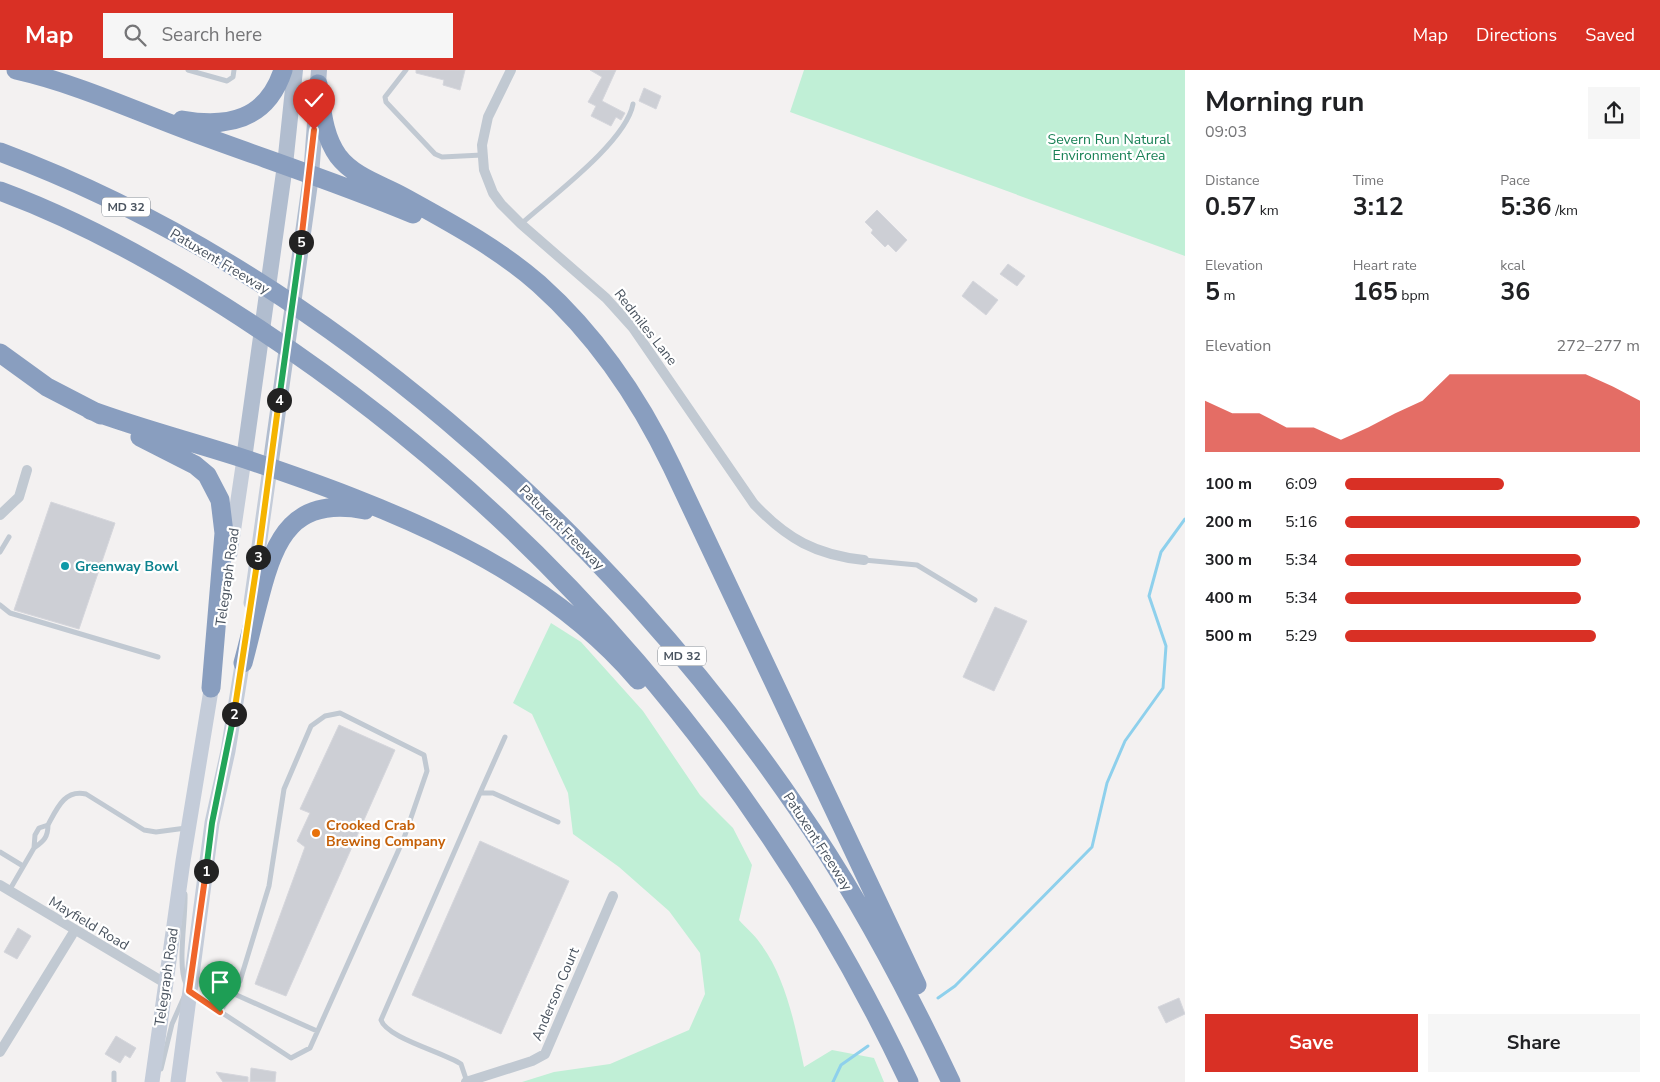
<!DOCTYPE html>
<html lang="en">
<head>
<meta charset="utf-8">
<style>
  :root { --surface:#fff; --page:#f6f6f6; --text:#202124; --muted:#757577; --accent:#d93025 }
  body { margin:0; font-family:"Nunito Sans",sans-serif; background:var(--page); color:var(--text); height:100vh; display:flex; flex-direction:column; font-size:19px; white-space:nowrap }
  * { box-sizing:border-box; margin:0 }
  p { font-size:16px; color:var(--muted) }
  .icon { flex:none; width:28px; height:28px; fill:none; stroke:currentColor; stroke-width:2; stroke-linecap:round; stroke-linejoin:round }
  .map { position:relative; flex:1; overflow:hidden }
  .sheet { display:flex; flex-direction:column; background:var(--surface); width:475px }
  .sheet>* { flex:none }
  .pin { position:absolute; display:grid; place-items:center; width:42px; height:42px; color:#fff; margin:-51px -21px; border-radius:50% 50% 50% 0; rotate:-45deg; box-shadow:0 0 5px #0007 }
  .pin .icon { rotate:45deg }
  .km { position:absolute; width:25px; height:25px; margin:-12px; border-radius:50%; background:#222; color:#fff; font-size:14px; line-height:25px; text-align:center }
  .round { display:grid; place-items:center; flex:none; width:52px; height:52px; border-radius:0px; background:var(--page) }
  .head { display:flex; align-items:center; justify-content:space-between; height:85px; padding:0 20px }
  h1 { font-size:28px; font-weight:700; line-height:38px }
  .figures { display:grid; grid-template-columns:repeat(3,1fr); gap:8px; height:85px; padding:5px 20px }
  .figures div { display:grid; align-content:center }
  .figures b { font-size:25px; font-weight:700 }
  .figures small { font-size:14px; font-weight:400 }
  .figures p { font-size:14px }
  .chart { height:140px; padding:10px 20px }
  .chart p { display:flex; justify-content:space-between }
  .chart svg { width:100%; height:90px; margin-top:5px; fill:var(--accent); opacity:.7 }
  .button { display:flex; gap:10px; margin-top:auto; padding:10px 20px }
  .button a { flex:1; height:58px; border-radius:0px; background:var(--accent); color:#fff; font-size:20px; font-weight:700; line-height:58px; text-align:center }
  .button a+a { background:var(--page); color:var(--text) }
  ul { padding:0 20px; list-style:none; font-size:16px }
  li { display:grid; grid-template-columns:80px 60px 1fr; align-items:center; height:38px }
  li i { height:12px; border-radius:6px; background:var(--accent) }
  header { display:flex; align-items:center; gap:30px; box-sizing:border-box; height:70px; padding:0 25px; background:var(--accent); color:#fff }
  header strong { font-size:24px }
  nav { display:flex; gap:28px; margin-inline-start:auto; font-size:18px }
  .search { width:350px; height:45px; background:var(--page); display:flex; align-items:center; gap:12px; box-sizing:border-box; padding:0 18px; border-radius:0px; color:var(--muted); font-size:19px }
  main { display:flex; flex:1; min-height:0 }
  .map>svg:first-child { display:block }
</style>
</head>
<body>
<header>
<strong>Map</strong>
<div class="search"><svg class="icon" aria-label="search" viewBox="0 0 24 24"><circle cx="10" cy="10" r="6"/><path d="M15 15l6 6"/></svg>Search here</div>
<nav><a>Map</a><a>Directions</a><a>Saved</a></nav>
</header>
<main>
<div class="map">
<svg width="1185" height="1012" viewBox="0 0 1185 1012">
  <rect width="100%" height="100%" fill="#f3f1f1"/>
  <path fill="#c0efd6" d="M804 0H1185V186L790 42Z
    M551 553 581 572 643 641 700 725 733 758 752 795 739 850C746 858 754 864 760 873 786 907 795 956 804 997L832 980 874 988 884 1012H522L554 1002 610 994 689 960 705 924 700 883 669 841 619 797 573 764 568 723 532 644 513 633Z"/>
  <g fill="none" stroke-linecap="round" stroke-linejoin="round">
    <path stroke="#8ed0ec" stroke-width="3" d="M938 928 955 916 1092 777 1107 713 1125 671 1163 618 1166 576 1149 526 1161 482 1185 449
      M833 1012 841 995 868 976"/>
  </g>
  <path fill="#cdcfd5" stroke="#d5d6dc" d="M416 0H465L460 20 443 15 444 10 416 3Z
    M590 0H616L602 31 625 43 621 50 616 47 611 56 591 46 596 36 588 32 602 7Z
    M644 18 661 26 656 39 639 31Z
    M877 140 907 170 896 182 888 174 885 177 871 163 873 160 865 152Z
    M1008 194 1025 206 1017 216 1000 204Z
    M973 211 998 230 986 245 962 226Z
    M51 432 115 453 79 559 14 540Z
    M995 537 1027 551 994 621 963 607Z
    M339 655 395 680 286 926 255 914 305 777 297 771 310 743 300 739Z
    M480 771 569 811 501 964 412 925Z
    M18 858 31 866 17 889 4 882Z
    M1179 928 1185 944 1166 953 1158 937Z
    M116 966 136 978 130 988 125 985 120 993 105 984Z
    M251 998 276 1002 275 1012H250Z
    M216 1002 248 1007V1012H223Z"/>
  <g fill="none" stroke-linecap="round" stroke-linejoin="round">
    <path stroke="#c1c9d2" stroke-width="5" d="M188 0 227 11 233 7 234 0
      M406 0 385 27 386 32 435 84 442 87 482 85
      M521 154C551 127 626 72 633 34
      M0 482 9 467
      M864 490 917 495 975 530
      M0 535 10 543 158 587
      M480 723 505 667
      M48 755C57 738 65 719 86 724L144 760 156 762 186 758
      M0 782 23 796
      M9 821 34 778 35 765 39 758 48 755C48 767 44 771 34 778
      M185 824C186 847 177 896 186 914
      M192 923 291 988 310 978 404 768 427 701 424 685 340 643 325 646 311 656 284 719 269 816 240 911 220 942
      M232 923 317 961
      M161 999 172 954 184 927
      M114 1012V1003
      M467 1012 461 994C443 982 387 968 381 950L480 723H493L558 752"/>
    <path stroke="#c1c9d2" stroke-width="10" d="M511 0 488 47 482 75 484 100 493 123 501 134 521 154 606 228 633 258 754 434C787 469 816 485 864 490
      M0 445 19 427 27 400
      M0 815 165 913
      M0 982 75 860
      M466 1012 532 991 545 984 613 826"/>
    <path stroke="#c4ccd9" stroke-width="15" d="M230 484 244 389
      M251 533 270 398
      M152 1012 183 791 213 608
      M178 1012 212 753 228 681 244 583"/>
    <path stroke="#b1bdcf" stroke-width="16" d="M244 389 285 95 295 0
      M270 398 311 106 319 0"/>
    <path stroke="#899ebf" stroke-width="19" d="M16 0C78 14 135 41 195 63 268 90 342 114 413 144
      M318 14C322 39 323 65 338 86 354 107 380 114 402 126 449 152 498 178 539 214 596 265 639 328 672 397L917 915
      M182 50C228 58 267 50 283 0
      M0 82C318 201 607 460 797 738 857 824 906 917 951 1012
      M0 121C92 155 178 205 259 259 543 447 764 705 909 1012
      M0 283 47 317 101 345
      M90 340C141 359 193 372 245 389 385 436 539 494 638 610
      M140 367 195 395 207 405 220 430 224 463 211 618
      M243 593C249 571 254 548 260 526 275 467 294 426 365 440"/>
  </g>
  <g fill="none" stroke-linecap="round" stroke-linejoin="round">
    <g stroke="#fff" stroke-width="10">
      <path id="split-1" d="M206 801 189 921 220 942"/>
    </g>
    <g stroke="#fff" stroke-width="10">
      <path id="split-2" d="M206 801 212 753 234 644"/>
    </g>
    <g stroke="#fff" stroke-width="10">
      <path id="split-3" d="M234 644 258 487"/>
    </g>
    <g stroke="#fff" stroke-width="10">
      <path id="split-4" d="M258 487 279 330"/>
    </g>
    <g stroke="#fff" stroke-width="10">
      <path id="split-5" d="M279 330 301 172"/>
    </g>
    <g stroke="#fff" stroke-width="10">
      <path id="split-6" d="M301 172 314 60"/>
    </g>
    <use href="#split-1" stroke="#f0652b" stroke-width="6"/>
    <use href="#split-2" stroke="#22a559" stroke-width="6"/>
    <use href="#split-3" stroke="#f5b400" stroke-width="6"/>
    <use href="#split-4" stroke="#f5b400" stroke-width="6"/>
    <use href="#split-5" stroke="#22a559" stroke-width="6"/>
    <use href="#split-6" stroke="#f0652b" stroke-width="6"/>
  </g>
  <circle fill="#0f9aa8" stroke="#fff" stroke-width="2" cx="65" cy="496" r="5"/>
  <circle fill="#e8710a" stroke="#fff" stroke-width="2" cx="316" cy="763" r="5"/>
  <g text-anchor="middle" stroke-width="4.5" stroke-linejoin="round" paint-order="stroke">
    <g fill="#fff" stroke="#7f868e" stroke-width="1">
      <rect x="102" y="127.5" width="48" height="19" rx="4"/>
      <rect x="658" y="576.5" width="48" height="19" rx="4"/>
    </g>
    <g font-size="12" font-weight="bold" fill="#48525e">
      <text x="126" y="141">MD 32</text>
      <text x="682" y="590">MD 32</text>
    </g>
    <g font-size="14" fill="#188055" stroke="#fff">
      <text x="1109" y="74">Severn Run Natural<tspan x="1109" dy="16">Environment Area</tspan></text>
    </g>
    <g font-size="14" fill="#48525e" stroke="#fff">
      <text transform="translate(220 191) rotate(31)" y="5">Patuxent Freeway</text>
      <text transform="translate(646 257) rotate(52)" y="5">Redmiles Lane</text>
      <text transform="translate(562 457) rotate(45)" y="5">Patuxent Freeway</text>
      <text transform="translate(227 507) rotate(-82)" y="5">Telegraph Road</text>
      <text transform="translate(818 771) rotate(57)" y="5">Patuxent Freeway</text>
      <text transform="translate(89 853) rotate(31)" y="5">Mayfield Road</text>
      <text transform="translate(166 907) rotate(-82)" y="5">Telegraph Road</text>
      <text transform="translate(555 924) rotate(-67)" y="5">Anderson Court</text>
    </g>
    <g font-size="14" font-weight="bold" fill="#0d838f" stroke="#fff" text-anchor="start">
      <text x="75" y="501">Greenway Bowl</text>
    </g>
    <g font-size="14" font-weight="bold" fill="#c56008" stroke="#fff" text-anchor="start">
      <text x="326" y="760">Crooked Crab<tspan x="326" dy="16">Brewing Company</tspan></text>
    </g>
  </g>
</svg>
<div class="pin" style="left:220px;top:942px;background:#1e9e55"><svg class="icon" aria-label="arrive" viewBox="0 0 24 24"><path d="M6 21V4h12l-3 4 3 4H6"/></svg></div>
<div class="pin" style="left:314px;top:60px;background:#d93025"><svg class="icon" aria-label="check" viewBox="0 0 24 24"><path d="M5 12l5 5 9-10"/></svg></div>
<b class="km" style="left:206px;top:801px">1</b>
<b class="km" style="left:234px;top:644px">2</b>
<b class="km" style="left:258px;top:487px">3</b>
<b class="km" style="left:279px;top:330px">4</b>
<b class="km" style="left:301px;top:172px">5</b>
</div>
<section class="sheet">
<div class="head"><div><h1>Morning run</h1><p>09:03</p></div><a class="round"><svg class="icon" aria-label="share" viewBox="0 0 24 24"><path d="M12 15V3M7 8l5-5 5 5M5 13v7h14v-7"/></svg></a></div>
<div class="figures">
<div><p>Distance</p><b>0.57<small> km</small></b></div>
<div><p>Time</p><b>3:12</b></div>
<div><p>Pace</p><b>5:36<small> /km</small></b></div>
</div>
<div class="figures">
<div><p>Elevation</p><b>5<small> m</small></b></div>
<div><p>Heart rate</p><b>165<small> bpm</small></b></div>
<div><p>kcal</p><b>36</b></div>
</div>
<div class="chart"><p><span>Elevation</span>272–277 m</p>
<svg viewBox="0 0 160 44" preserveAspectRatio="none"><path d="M0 44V19L10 25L20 25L30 32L40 32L50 38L60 32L70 25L80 19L90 6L100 6L110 6L120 6L130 6L140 6L150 12L160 19V44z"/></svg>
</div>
<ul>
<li><b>100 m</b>6:09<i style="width:54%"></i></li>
<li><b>200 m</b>5:16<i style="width:100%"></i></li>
<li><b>300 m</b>5:34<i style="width:80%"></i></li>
<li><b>400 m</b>5:34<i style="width:80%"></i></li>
<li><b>500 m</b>5:29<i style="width:85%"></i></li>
</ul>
<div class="button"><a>Save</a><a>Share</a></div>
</section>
</main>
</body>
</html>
